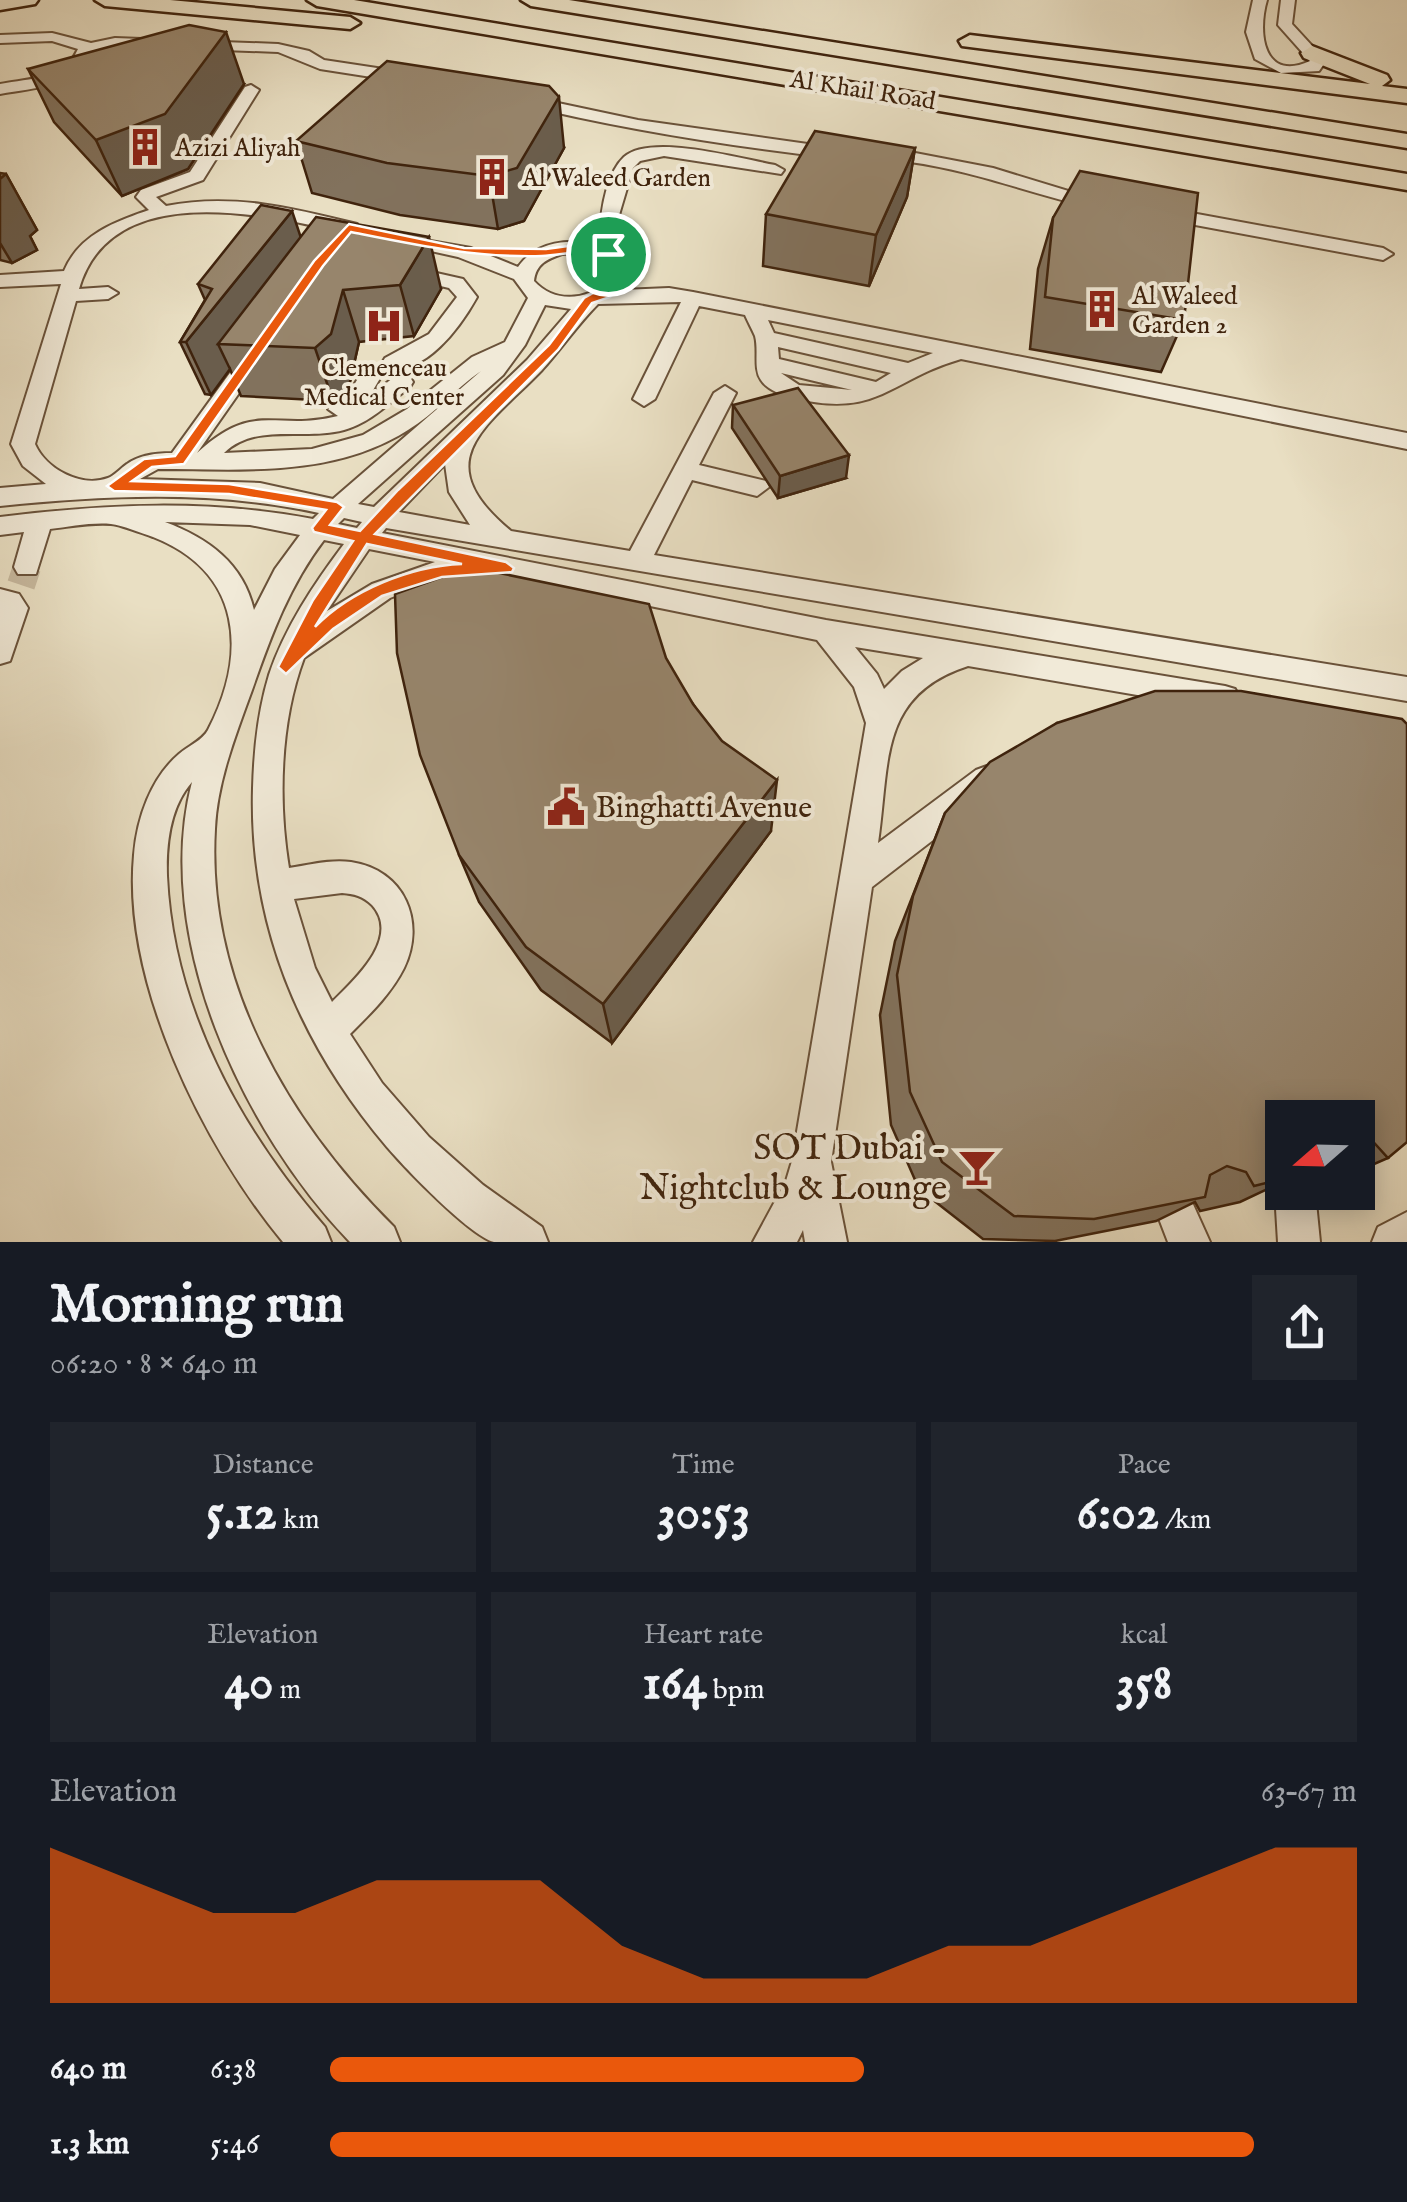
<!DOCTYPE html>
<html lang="en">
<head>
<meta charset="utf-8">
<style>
  :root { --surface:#171b24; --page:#20242c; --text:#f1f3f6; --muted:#9ea1a6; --accent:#ea580c }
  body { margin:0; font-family:"IM FELL English",serif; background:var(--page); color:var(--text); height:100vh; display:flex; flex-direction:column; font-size:38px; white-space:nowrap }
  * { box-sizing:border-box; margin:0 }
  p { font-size:32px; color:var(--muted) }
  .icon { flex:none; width:55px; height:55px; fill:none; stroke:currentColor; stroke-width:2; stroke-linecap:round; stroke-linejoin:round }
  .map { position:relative; height:1242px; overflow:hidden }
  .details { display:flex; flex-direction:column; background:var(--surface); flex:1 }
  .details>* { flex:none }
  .needle { width:65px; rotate:250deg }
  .buttons { position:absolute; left:1265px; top:1100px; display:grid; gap:20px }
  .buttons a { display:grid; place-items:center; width:110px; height:110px; border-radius:0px; background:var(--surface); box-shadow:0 5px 25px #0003; font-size:50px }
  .pin { position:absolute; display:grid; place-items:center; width:85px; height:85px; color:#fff; margin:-42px; border:5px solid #fff; border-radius:50%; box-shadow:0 2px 10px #0007 }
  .round { display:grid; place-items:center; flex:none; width:105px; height:105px; border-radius:0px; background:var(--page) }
  .summary { display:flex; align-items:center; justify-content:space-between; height:170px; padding:0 50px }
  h1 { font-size:55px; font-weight:700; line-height:75px }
  .figures { display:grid; grid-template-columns:repeat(3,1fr); gap:15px; height:170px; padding:10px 50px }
  .figures div { display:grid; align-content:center; border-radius:0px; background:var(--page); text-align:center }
  .figures b { font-size:50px; font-weight:700 }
  .figures small { font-size:28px; font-weight:400 }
  .figures p { font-size:28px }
  .chart { height:280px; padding:20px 50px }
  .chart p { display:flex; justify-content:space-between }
  .chart svg { width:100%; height:180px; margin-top:10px; fill:var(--accent); opacity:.7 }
  ul { padding:0 50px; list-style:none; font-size:32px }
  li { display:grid; grid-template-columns:160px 120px 1fr; align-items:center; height:75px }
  li i { height:25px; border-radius:12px; background:var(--accent) }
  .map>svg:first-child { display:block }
</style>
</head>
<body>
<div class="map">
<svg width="1407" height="1242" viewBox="0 0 1407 1242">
  <rect width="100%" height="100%" fill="#e9dfc3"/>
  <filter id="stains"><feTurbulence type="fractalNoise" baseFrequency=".002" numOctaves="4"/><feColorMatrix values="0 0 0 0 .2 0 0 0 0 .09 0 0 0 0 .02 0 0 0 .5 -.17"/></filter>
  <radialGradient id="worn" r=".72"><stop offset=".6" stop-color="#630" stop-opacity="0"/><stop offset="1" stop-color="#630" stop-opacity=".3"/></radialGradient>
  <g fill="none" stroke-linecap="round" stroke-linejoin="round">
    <path stroke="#c7b99f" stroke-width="28" stroke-dasharray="28 14" stroke-linecap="butt" d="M21 585 27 567"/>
    <g stroke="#6a523a" stroke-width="4">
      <path id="minor" d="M1253 0H1267C1257 34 1264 82 1310 61L1278 25 1281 0H1295L1292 24 1326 61 1319 71 1281 73 1255 59 1246 32Z
        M52 33 91 43 115 38 278 44 309 51 324 60 410 73 418 78 410 83 320 69 278 52 115 46 91 52C76 89 35 87 0 94V84C31 78 64 80 78 49L52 41 0 43V35Z
        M251 85 259 90 203 180 156 197 166 206C232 193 293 208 357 224L359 228 350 234C268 215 111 177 79 289L108 287 118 293 108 299 76 301 35 444C46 469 81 488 108 478 114 476 121 468 127 464 139 455 157 453 172 453L248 348H264L267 353 197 453C256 399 273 432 338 416L328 409 348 395 363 370 371 368 382 375 369 397 394 377H410L413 382 410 387C389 403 370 423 344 430 304 441 256 422 224 453L312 449 363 435 407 409 472 357 505 342 528 298 514 279 458 257 390 242V234L471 248 518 267C536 241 570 238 599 245 600 219 604 176 624 157 651 133 741 159 775 165L784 170 781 174 664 156 640 161 633 168 619 215 618 253 630 265 629 283 622 290 669 288 693 292 1407 433V449L961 359C891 379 877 419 795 398 783 395 768 391 761 380 753 368 759 351 755 336 752 329 748 322 745 315L699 306 655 399 644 406 633 399 681 302 598 304C578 324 561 349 542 370 487 427 425 460 511 531L630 551 714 393 725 386 736 393 699 465 766 481 769 487 757 496 692 480 654 555 1407 677V701L386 528 382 533 826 620 1225 686 1235 689 1240 698 1235 707 1225 710 968 666C878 695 890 763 878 843L976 770 987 766 998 770 1002 780 998 790 872 887 831 1162 847 1242H805L803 1230 797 1242H753L786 1181 792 1161 866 723 854 687 817 640 483 572 426 584 390 598 304 658C280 722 278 801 289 868 309 865 331 859 351 862 405 870 426 922 404 968 391 994 370 1014 350 1034L382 1083 429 1137 483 1185 542 1227 548 1242C532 1242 510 1242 494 1242 470 1236 405 1168 387 1147 300 1044 249 924 253 788 254 750 258 711 269 675 285 627 314 584 344 544L324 540C289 586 271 636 252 690 236 734 217 782 215 829 206 983 289 1123 394 1227L400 1242H350C243 1131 152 938 192 782 170 807 166 844 167 876 173 1008 240 1129 325 1227L331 1242H283C204 1147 122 982 134 855 137 818 151 778 179 754 188 746 203 740 208 730 248 653 242 572 153 537 141 533 122 525 111 524 92 522 69 527 50 529L36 574H18L14 567 24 532 0 535V517C106 504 208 499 313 519L319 513C213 490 108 495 0 506V488L46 484 23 466 11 444 61 284 0 287V275L64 271C79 235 114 222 149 210L136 197 141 190 190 172 245 87ZM562 254C581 252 595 253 610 266L609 281C587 300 555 304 534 281 536 264 547 259 562 254ZM545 305 571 309 527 360 374 507 358 504 503 375 525 345ZM768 320 933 353 908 363 774 333ZM778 347 891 373 876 382 779 359ZM481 371 333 499 260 483 140 479 158 469C243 469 332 478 408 430 435 414 455 389 481 371ZM781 373 852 390 799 385ZM445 464 449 492 470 525 399 512ZM344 518 362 522 357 528 338 524ZM165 522 250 525 300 535 275 569 254 610C243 563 208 538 165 522ZM369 549 435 562 372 584 327 611ZM855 647 923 658 902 671 884 689 877 674ZM342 893C354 894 363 896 372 905 402 938 353 981 332 1002L315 968 294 899Z
        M525 96 638 120 836 148 910 152 993 168 1111 204 1102 210C1037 196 976 171 910 162 885 159 859 161 834 158 729 146 622 129 519 104V98Z
        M1159 207 1383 248 1393 254 1383 260 1152 217V209Z
        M401 265 463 279 477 297C461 326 425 377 385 368L382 363 385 358 429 334 457 297 449 288 394 275 391 271Z
        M0 589 19 594 28 608 10 661 0 664Z
        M1282 1177V1192H1315L1320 1242H1278L1275 1192Z
        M1178 1196 1192 1202 1210 1242H1168L1158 1216 1164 1202Z
        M1407 1212V1242H1372L1378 1227Z"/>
    </g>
    <g stroke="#3f230d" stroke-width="5">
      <path id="highway" d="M0 0H38L35 4 0 10Z
        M95 0H170L350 17 360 23 350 29 105 6Z
        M307 0H354L1407 174V190L317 6Z
        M521 0H569L1407 134V148L531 6Z
        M970 35 1370 84 1304 58 1301 53 1312 46 1387 75 1390 80 1382 86 1407 89V103L962 46 959 41Z"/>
    </g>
    <use href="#minor" fill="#f1ead8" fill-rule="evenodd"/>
    <use href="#highway" fill="#e9dfc3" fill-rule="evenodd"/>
  </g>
  <path fill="#82725d" stroke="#3f230d" stroke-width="2.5" d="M28 69 244 84 188 169 122 196 54 122Z
    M296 141 564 148 524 221 498 229 400 215 312 193Z
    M915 148 907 197 869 286 763 266 766 214Z
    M0 173 6 174 37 230 30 236 37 250 12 263 0 260Z
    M1053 218 1184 320 1161 372 1030 349 1038 269Z
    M301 236 441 289 414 336 359 342 349 386 333 401 241 396 230 369 211 395 205 394 180 342 205 300 198 284Z
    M733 405 846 478 778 498 732 428Z
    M693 704 771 831 612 1043 541 990 479 902 459 855Z
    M1057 723 1388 1158 1358 1171V1118H1282V1182L1240 1202 1200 1211 1195 1202 1156 1221 1055 1241 983 1239 919 1189 891 1125 880 1015 895 941 945 813Z"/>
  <path fill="#6a5d4c" stroke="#3f230d" stroke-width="2.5" d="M226 32 244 84 188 169 122 196 96 140Z
    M559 97 564 148 524 221 498 229 489 176Z
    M915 148 907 197 869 286 876 235Z
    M6 174 37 230 30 236 37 250 12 263 0 243V179Z
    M292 211 309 262 218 344 230 369 211 395 186 342Z
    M429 237 441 289 414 336 400 285Z
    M343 290 359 342 349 386 333 401 315 348Z
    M849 455 846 478 778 498 780 476Z
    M777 780 771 831 612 1043 603 1004Z"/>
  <path fill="#97856c" stroke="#3f230d" stroke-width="2.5" d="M189 25 226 32 165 114 96 140 28 69Z
    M387 61 549 86 559 97 517 168 489 176 387 163 296 141Z
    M815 131 915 148 876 235 766 214Z
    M1080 171 1198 193 1184 320 1045 297 1053 218Z
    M261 205 292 211 186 342H180L212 289 198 284Z
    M316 217 429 237 400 285 343 290 331 334 315 348 218 344Z
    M798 388 849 455 780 476 733 405Z
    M470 567 649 604 666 658 693 704 722 741 777 780 603 1004 526 947 459 855 420 755 397 653 395 594Z
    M1155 691H1241L1402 719 1407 724V1142L1388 1158 1358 1125V1118H1282V1179L1254 1186 1246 1172 1227 1166 1210 1175 1205 1197 1094 1219 1014 1216 942 1162 910 1092 897 975 913 896 945 813 990 762 1057 723Z"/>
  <path fill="#ea580c" stroke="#fff" stroke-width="2.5" fill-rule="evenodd" d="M349 224 464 248 546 249 583 244 613 251 624 262 625 283 610 297 592 303 558 350 375 534 506 562 514 568 512 572 442 577 382 596 333 629 286 674 278 667 313 600 353 541 314 532 312 528 326 510 229 494 114 491 107 486 144 459 175 456 314 261ZM351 232C416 245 476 258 542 256 569 255 592 244 614 265L613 282 584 298 549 345 398 490 360 531 330 525 344 507 337 502 229 484 132 481 152 467 184 464 323 266ZM367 544 462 564C411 566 351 590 315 627Z"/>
  <defs>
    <g id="building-bare" transform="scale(3)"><path d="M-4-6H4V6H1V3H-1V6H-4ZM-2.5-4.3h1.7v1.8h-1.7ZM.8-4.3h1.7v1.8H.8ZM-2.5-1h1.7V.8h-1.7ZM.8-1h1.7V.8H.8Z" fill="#8f2418" stroke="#f1ead8" stroke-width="2.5" paint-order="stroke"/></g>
    <g id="hospital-bare" transform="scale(3)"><path d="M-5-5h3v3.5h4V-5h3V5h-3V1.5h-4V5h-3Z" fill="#8f2418" stroke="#f1ead8" stroke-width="2.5" paint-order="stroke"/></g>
    <g id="civic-bare" transform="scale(3)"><path d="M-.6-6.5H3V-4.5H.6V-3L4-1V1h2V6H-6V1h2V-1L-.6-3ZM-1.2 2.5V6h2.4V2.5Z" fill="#8f2418" stroke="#f1ead8" stroke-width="2.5" paint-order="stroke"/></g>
    <g id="bar-bare" transform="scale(3)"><path d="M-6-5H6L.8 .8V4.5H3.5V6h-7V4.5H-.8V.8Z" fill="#8f2418" stroke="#f1ead8" stroke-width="2.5" paint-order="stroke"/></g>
  </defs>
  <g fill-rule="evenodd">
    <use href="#building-bare" x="145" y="147"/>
    <use href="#building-bare" x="492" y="177"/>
    <use href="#building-bare" x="1102" y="309"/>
    <use href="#hospital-bare" x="384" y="326"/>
    <use href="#civic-bare" x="566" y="807"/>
    <use href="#bar-bare" x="977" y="1167"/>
  </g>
  <g text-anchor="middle" stroke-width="8" stroke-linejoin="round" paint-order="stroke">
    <g font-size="25" fill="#3f230d" stroke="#f1ead8">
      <text transform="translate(863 89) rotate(9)" y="9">Al Khail Road</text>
    </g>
    <g font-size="25" fill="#3f230d" stroke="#f1ead8" text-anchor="start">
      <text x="175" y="156">Azizi Aliyah</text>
      <text x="522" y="186">Al Waleed Garden</text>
      <text x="1132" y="304">Al Waleed<tspan x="1132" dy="29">Garden 2</tspan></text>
      <text x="384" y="376" text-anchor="middle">Clemenceau<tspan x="384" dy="29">Medical Center</tspan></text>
    </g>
    <g font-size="30" fill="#3f230d" stroke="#f1ead8" text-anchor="start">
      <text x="596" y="817">Binghatti Avenue</text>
    </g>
    <g font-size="35" fill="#3f230d" stroke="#f1ead8" text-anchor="end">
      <text x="947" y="1159">SOT Dubai -<tspan x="947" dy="40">Nightclub &amp; Lounge</tspan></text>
    </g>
  </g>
  <rect width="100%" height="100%" filter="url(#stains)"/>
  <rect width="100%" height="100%" fill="url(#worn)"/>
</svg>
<div class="buttons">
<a><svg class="needle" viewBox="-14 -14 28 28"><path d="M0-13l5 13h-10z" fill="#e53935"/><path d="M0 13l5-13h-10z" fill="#9ea1a6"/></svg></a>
</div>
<div class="pin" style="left:608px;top:254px;background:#1e9e55"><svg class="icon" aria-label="arrive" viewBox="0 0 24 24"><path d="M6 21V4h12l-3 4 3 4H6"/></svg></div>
</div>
<section class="details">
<div class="summary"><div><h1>Morning run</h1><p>06:20 · 8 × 640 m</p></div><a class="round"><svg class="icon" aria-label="share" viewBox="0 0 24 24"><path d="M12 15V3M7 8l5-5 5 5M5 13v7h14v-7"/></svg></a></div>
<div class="figures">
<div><p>Distance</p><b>5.12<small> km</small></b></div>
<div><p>Time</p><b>30:53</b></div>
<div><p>Pace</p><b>6:02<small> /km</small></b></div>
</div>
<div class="figures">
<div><p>Elevation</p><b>40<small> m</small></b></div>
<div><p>Heart rate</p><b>164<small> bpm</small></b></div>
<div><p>kcal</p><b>358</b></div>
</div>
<div class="chart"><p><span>Elevation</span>63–67 m</p>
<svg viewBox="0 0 160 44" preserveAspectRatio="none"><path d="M0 44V6L10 14L20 22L30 22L40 14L50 14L60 14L70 30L80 38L90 38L100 38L110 30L120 30L130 22L140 14L150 6L160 6V44z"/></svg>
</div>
<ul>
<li><b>640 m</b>6:38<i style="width:52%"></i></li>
<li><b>1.3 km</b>5:46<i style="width:90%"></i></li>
</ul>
</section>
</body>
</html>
